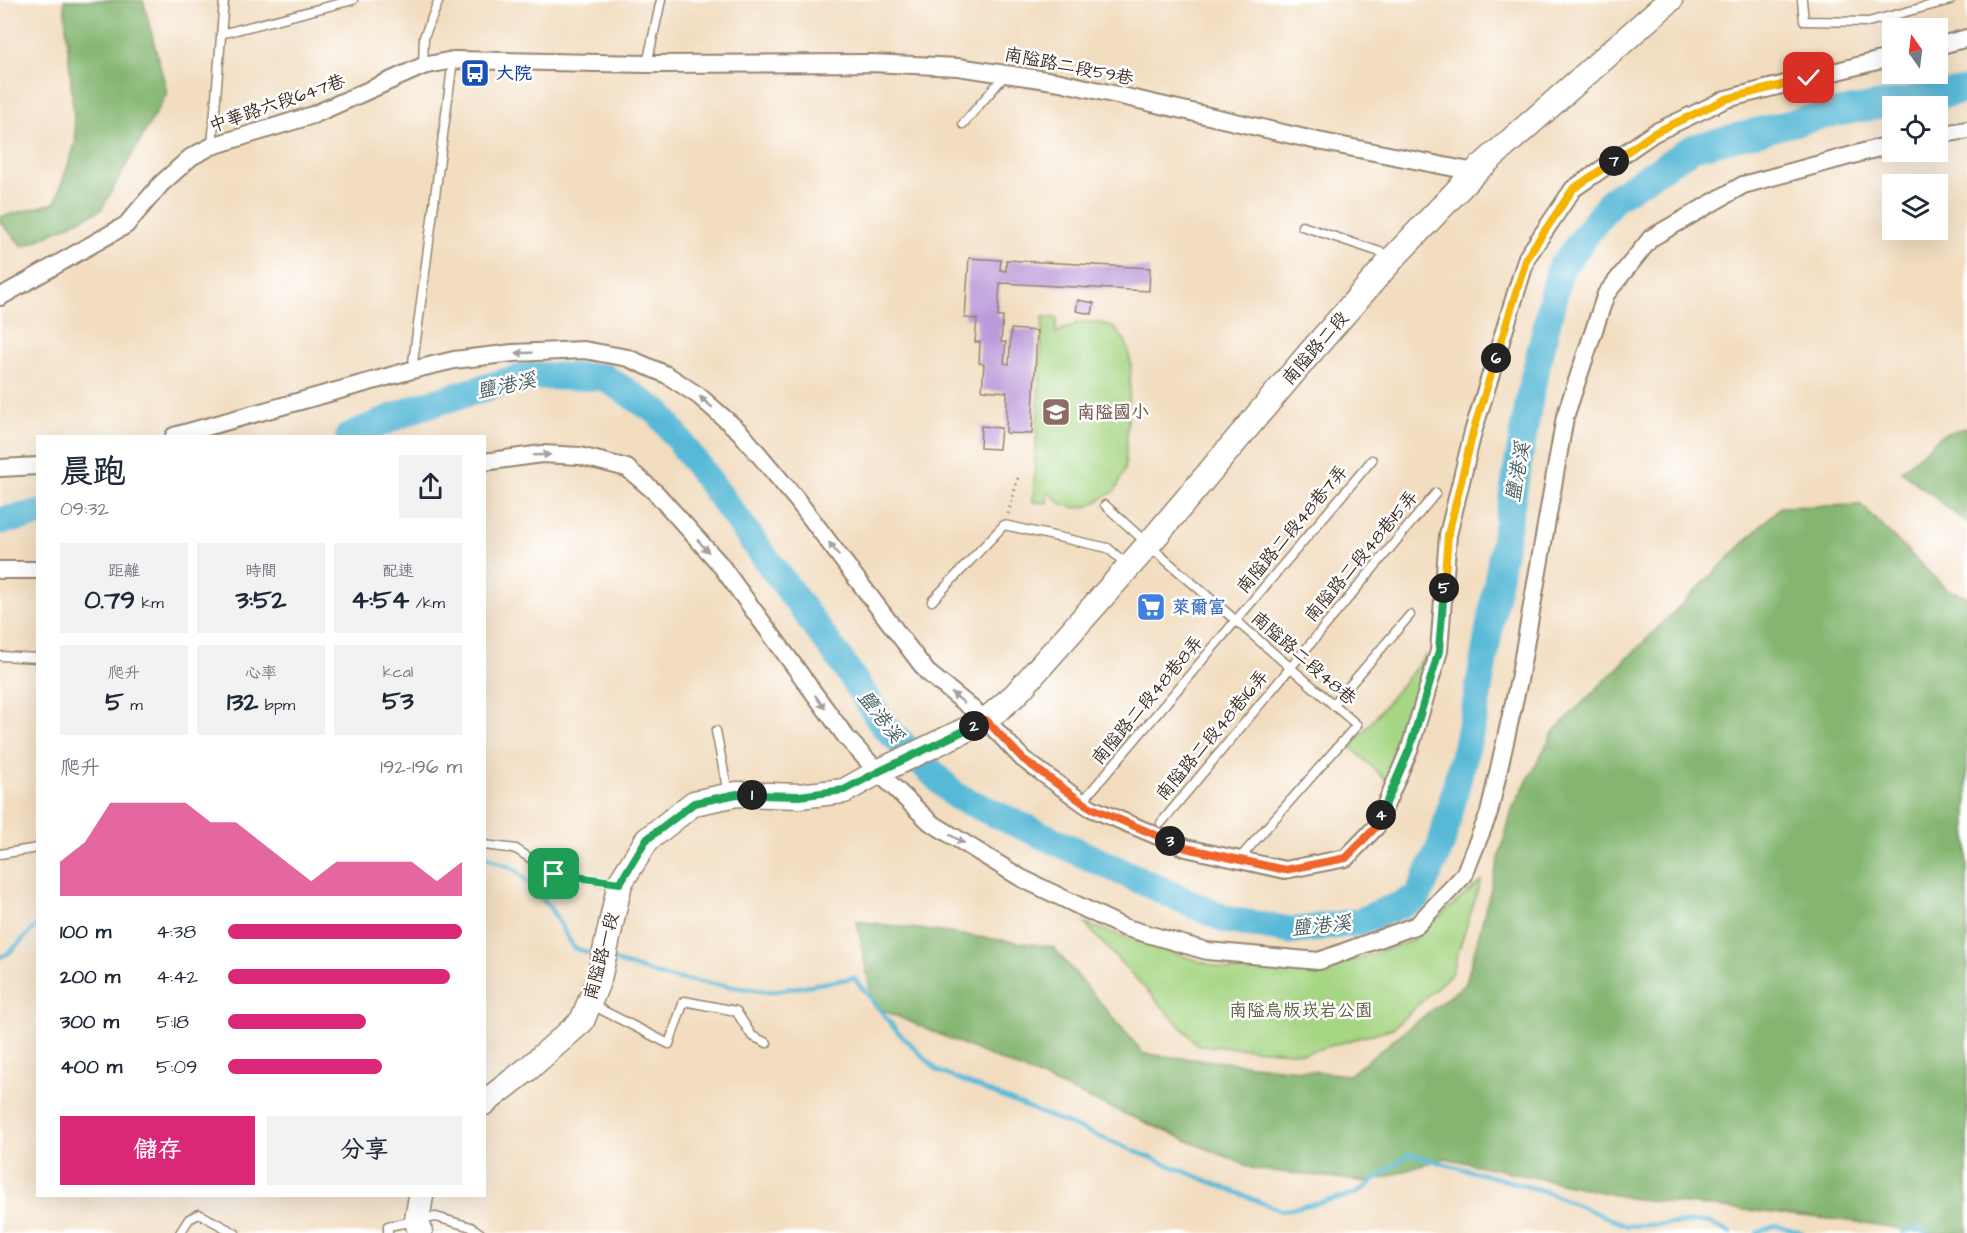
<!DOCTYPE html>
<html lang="zh-TW">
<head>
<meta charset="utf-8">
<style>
  :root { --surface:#fff; --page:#f2f2f3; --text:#1f2937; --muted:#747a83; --accent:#db2777 }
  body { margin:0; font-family:"Architects Daughter","LXGW WenKai TC",sans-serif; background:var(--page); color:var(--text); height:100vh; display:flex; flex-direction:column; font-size:22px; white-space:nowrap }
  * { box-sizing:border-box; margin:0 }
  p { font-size:20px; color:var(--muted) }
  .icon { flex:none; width:33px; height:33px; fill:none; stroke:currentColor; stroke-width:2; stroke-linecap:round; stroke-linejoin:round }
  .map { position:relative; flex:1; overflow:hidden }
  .details { position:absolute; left:36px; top:435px; width:450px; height:762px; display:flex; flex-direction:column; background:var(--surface); border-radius:0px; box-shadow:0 6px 24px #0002 }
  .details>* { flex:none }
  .needle { width:39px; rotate:346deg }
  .buttons { position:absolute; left:1882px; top:18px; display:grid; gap:12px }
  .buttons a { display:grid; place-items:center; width:66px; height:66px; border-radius:0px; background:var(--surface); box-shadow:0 6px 24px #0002; font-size:30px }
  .pin { position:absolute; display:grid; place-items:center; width:51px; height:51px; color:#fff; margin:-26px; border-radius:12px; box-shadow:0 3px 9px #0006 }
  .km { position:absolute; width:30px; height:30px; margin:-15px; border-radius:50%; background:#222; color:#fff; font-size:16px; line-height:30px; text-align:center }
  .round { display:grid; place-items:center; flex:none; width:63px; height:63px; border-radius:0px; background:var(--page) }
  .head { display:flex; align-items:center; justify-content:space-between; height:102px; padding:0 24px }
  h1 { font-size:33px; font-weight:800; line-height:45px }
  .stats { display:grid; grid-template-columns:repeat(3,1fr); gap:9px; height:102px; padding:6px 24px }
  .stats div { display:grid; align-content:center; border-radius:0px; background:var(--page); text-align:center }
  .stats b { font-size:26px; font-weight:800 }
  .stats small { font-size:16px; font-weight:400 }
  .stats p { font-size:16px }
  .chart { height:168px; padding:12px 24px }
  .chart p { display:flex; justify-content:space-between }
  .chart svg { width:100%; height:108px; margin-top:6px; fill:var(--accent); opacity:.7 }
  .action { display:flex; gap:12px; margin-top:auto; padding:12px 24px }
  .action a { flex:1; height:69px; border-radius:0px; background:var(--accent); color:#fff; font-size:24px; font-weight:800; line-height:69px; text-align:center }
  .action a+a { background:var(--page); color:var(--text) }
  ul { padding:0 24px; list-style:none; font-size:20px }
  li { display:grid; grid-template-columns:96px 72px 1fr; align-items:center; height:45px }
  li i { height:15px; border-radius:8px; background:var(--accent) }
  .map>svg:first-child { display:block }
</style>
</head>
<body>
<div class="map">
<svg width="1967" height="1233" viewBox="0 0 1967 1233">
  <rect width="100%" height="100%" fill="#fff"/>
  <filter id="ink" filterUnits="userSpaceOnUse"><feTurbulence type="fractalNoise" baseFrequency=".0167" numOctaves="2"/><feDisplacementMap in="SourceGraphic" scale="12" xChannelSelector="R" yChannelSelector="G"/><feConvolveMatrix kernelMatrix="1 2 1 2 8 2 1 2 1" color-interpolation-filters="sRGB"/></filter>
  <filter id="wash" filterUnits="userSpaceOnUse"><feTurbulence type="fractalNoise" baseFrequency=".008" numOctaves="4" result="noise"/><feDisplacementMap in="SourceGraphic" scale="24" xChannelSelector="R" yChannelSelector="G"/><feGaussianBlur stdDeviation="1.35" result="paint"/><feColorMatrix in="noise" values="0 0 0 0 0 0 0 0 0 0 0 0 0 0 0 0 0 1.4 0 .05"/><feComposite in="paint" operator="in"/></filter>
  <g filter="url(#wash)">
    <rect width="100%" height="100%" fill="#f2ddc0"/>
    <path fill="#a6d583" stroke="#708050" stroke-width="1.5" d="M1043 317 1057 318 1056 333 1079 322H1098L1114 328 1126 342 1131 364 1125 470 1115 491 1089 506 1077 508 1062 504 1048 492 1047 503 1033 502Z
      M1426 655 1410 723 1388 782 1351 747Z
      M1481 881 1451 974 1393 1028 1306 1053 1198 1045 1085 924 1227 970 1333 967 1411 941Z"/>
    <path fill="#84b671" stroke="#607048" stroke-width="1.5" d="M64 0H143L167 93 101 210 23 247 0 222V217L55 203 76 142Z
      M1967 427V523L1901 471 1942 435Z
      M1861 505 1946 589 1967 596V1233H1927L1858 1222 1629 1198 1445 1158 1371 1182 1254 1169 873 1006 857 921 1053 947 1144 1054 1349 1075 1466 983 1512 809 1554 731 1780 507Z"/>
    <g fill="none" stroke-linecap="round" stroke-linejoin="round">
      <path stroke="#59b9d7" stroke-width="4.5" d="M484 856 516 870 549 906 574 948 598 956
        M0 957 9 953 38 924
        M612 960 665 977 769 992 854 978 896 1030 938 1071 1282 1211 1356 1194 1409 1154 1544 1191 1627 1226 1707 1222 1730 1233
        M1757 1233 1776 1225 1802 1233
        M1903 1233 1917 1228 1927 1233"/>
      <path stroke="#59b9d7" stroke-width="28" d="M349 436 419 407 527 376 604 377 659 413 842 662 884 726 956 796 1227 920 1294 931 1358 922 1417 898 1441 845 1474 716 1531 390 1560 269 1613 199 1692 148 1824 115 1967 90
        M0 521 38 514"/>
    </g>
    <g id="blocks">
      <path fill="#bb9ad9" d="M969 258 1001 260 1000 270 1006 271V260L1150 268 1149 291 1000 283 998 317H1003L1001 342H1006L1004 363 1009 364 1011 329 1037 331 1032 434 1006 433 1007 392 982 390 984 364 979 363 980 342H975L977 319 965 318Z
        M1078 300 1094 303 1092 314 1076 311Z
        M981 426 1001 428 999 449 980 448Z"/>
    </g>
  </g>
  <g filter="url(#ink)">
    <use href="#blocks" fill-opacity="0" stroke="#96846f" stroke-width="1.5"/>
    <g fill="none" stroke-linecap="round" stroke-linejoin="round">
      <g stroke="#96846f" stroke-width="11">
        <path id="lane" d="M1802 0 1804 21 1868 22 1951 0
          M221 34 353 0
          M647 64 661 0
          M423 66 424 37 439 0
          M963 124 1007 73
          M212 146 224 0
          M1302 226 1392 256
          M412 370 453 60
          M1105 505 1161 556 1357 725 1239 859
          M932 601 1004 525 1108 548 1128 566
          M0 656 38 658
          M1333 705 1410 615
          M716 731 728 793
          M1082 802 1372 460
          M1161 823 1436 493
          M484 845 516 849 554 874 617 883
          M0 854 38 848
          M592 1005 669 1044 684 1001 736 1011 752 1036 767 1043
          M180 1233 189 1219 199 1214 235 1233
          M388 1233V1226L436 1217 471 1227 480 1233"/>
      </g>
      <g stroke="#96846f" stroke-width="20">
        <path id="street" d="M1938 46 1967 38
          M1938 135 1967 130
          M0 297 126 225 161 184 191 157 212 146 313 115 423 66 453 60 647 64 870 63 958 67 1060 82 1318 141 1475 172
          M174 436 412 370 454 360 513 353 584 350 628 358 667 375 699 396 740 432 797 500 927 672 986 720 1023 759 1082 802 1091 808 1186 848 1285 870 1346 858 1376 827 1410 748 1439 651 1448 535 1473 432 1527 257 1573 189 1654 133 1726 99 1893 57
          M484 462 542 454 580 456 627 468 656 493 719 563 846 737 878 772 930 822 1021 878 1123 927 1207 951 1319 961 1417 925 1464 875 1489 813 1519 680 1565 417 1606 294 1651 238 1743 185 1893 144
          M0 468 38 466
          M0 570H38"/>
      </g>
      <g stroke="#96846f" stroke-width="27">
        <path id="secondary" d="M484 1103 529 1068 582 1021 599 979 620 883 647 840 694 803 737 794 799 796 844 791 878 772 986 720 1015 695 1148 545 1309 354 1394 257 1475 172 1670 0
          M420 1233 417 1220 421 1196"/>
      </g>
      <path stroke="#96846f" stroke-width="3" stroke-dasharray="1.5 4.5" stroke-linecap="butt" d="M1008 514 1019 474"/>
      <use href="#lane" stroke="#fff" stroke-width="8"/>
      <use href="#street" stroke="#fff" stroke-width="16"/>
      <use href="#secondary" stroke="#fff" stroke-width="24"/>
    </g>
    <defs><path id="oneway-solid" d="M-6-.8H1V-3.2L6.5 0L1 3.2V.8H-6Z" transform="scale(1.5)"/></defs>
    <g fill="#a79f9a">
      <use href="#oneway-solid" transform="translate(524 353) rotate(178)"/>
      <use href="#oneway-solid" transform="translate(706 402) rotate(-139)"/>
      <use href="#oneway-solid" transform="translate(542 455) rotate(-2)"/>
      <use href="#oneway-solid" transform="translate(703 546) rotate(48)"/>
      <use href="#oneway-solid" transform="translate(834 549) rotate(-127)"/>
      <use href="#oneway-solid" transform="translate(958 698) rotate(-141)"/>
      <use href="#oneway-solid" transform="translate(820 702) rotate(54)"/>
      <use href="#oneway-solid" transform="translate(957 839) rotate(31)"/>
    </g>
  </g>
  <g fill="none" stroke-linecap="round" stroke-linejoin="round" filter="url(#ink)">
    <g stroke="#fff" stroke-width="12">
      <path id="split-1" d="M554 874 620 883 646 840 694 803 737 794 752 795"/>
    </g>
    <g stroke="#fff" stroke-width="12">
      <path id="split-2" d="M752 795 799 796 844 790 878 772 974 726"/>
    </g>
    <g stroke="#fff" stroke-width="12">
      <path id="split-3" d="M974 726 986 720 1023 759 1082 802 1092 808 1170 841"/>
    </g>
    <g stroke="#fff" stroke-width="12">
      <path id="split-4" d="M1170 841 1186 848 1285 870 1346 858 1376 827 1381 815"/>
    </g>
    <g stroke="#fff" stroke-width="12">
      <path id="split-5" d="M1381 815 1410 748 1439 651 1444 588"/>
    </g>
    <g stroke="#fff" stroke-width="12">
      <path id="split-6" d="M1444 588 1448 535 1473 432 1496 358"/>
    </g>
    <g stroke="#fff" stroke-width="12">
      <path id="split-7" d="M1496 358 1527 257 1573 189 1614 161"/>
    </g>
    <g stroke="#fff" stroke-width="12">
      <path id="split-8" d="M1614 161 1654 133 1726 99 1809 78"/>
    </g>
    <use href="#split-1" stroke="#22a559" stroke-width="8"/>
    <use href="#split-2" stroke="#22a559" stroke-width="8"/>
    <use href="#split-3" stroke="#f0652b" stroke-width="8"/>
    <use href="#split-4" stroke="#f0652b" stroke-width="8"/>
    <use href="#split-5" stroke="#22a559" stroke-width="8"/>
    <use href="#split-6" stroke="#f5b400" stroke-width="8"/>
    <use href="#split-7" stroke="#f5b400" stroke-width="8"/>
    <use href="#split-8" stroke="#f5b400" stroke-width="8"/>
  </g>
  <defs>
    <g id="bus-square" transform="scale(1.5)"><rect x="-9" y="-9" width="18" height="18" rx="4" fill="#1a4fb4" stroke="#fff"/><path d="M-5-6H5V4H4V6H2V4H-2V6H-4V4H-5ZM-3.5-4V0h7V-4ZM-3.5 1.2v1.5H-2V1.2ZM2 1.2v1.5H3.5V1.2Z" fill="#fff"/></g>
    <g id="school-square" transform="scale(1.5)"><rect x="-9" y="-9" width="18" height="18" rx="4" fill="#8d6e63" stroke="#fff"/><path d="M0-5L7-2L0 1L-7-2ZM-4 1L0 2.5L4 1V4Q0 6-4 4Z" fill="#fff"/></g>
    <g id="supermarket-square" transform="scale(1.5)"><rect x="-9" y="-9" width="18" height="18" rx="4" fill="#3f7fe0" stroke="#fff"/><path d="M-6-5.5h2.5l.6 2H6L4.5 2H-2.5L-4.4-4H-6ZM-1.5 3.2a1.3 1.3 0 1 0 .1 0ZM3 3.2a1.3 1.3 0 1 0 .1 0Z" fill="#fff"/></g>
  </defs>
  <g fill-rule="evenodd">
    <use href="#bus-square" x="475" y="73"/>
    <use href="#school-square" x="1056" y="412"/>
    <use href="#supermarket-square" x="1151" y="607"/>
  </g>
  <g text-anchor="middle" stroke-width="5" stroke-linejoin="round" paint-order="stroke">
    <g font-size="18" fill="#3b2a1e" stroke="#fff">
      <text transform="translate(1069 66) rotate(11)" y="6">南隘路二段59巷</text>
      <text transform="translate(277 103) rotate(-19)" y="6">中華路六段647巷</text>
      <text transform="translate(1315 348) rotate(-49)" y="6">南隘路二段</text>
      <text transform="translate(1292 529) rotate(-50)" y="6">南隘路二段48巷7弄</text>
      <text transform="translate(1361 556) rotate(-50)" y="6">南隘路二段48巷15弄</text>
      <text transform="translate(1304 658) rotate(41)" y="6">南隘路二段48巷</text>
      <text transform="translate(1147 700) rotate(-50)" y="6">南隘路二段48巷8弄</text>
      <text transform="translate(1212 735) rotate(-50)" y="6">南隘路二段48巷16弄</text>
      <text transform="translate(601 956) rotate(-75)" y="6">南隘路一段</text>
    </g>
    <g font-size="18" font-weight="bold" fill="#164399" stroke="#fff" text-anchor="start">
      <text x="496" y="79">大院</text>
    </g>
    <g font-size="18" font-weight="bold" fill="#785e54" stroke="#fff" text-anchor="start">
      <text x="1077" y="418">南隘國小</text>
    </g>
    <g font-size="18" font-weight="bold" fill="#366cbe" stroke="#fff" text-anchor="start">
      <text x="1172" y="613">萊爾富</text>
    </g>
    <g font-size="18" fill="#5b5d3c" stroke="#fff">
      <text x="1301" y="1016">南隘烏版崁岩公園</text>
    </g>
    <g font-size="20" font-style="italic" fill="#465c5f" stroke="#fff">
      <text transform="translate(506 385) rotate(-12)" y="7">鹽港溪</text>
      <text transform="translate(1517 472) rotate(-80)" y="7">鹽港溪</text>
      <text transform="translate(881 716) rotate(52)" y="7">鹽港溪</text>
      <text transform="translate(1321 925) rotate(-6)" y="7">鹽港溪</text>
    </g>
  </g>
</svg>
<div class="buttons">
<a><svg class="needle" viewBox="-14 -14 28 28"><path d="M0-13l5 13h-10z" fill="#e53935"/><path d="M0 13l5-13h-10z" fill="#747a83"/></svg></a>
<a><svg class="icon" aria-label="locate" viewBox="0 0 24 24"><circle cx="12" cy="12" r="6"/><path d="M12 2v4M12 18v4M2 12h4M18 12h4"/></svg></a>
<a><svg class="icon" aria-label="layers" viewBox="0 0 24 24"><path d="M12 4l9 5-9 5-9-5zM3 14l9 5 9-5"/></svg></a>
</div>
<div class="pin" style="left:554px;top:874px;background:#1e9e55"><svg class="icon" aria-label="arrive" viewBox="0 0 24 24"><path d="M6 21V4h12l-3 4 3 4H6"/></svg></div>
<div class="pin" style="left:1809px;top:78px;background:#d93025"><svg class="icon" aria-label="check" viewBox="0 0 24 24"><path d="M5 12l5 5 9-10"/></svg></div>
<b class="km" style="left:752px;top:795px">1</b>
<b class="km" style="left:974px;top:726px">2</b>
<b class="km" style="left:1170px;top:841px">3</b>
<b class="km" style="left:1381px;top:815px">4</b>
<b class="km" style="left:1444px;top:588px">5</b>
<b class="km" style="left:1496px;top:358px">6</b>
<b class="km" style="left:1614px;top:161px">7</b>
<section class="details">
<div class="head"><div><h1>晨跑</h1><p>09:32</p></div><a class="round"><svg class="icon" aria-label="share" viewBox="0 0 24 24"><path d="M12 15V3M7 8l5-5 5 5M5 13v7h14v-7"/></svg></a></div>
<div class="stats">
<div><p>距離</p><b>0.79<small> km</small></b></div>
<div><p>時間</p><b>3:52</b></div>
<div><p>配速</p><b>4:54<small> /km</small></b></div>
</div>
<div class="stats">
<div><p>爬升</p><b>5<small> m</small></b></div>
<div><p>心率</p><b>132<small> bpm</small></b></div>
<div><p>kcal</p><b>53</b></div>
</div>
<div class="chart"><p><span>爬升</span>192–196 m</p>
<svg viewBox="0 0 160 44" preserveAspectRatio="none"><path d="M0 44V30L10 22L20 6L30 6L40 6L50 6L60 14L70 14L80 22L90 30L100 38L110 30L120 30L130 30L140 30L150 38L160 30V44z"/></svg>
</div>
<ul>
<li><b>100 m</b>4:38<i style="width:100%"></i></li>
<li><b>200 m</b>4:42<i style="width:95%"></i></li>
<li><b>300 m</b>5:18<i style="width:59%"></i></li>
<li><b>400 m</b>5:09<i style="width:66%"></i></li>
</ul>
<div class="action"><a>儲存</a><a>分享</a></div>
</section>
</div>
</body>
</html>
